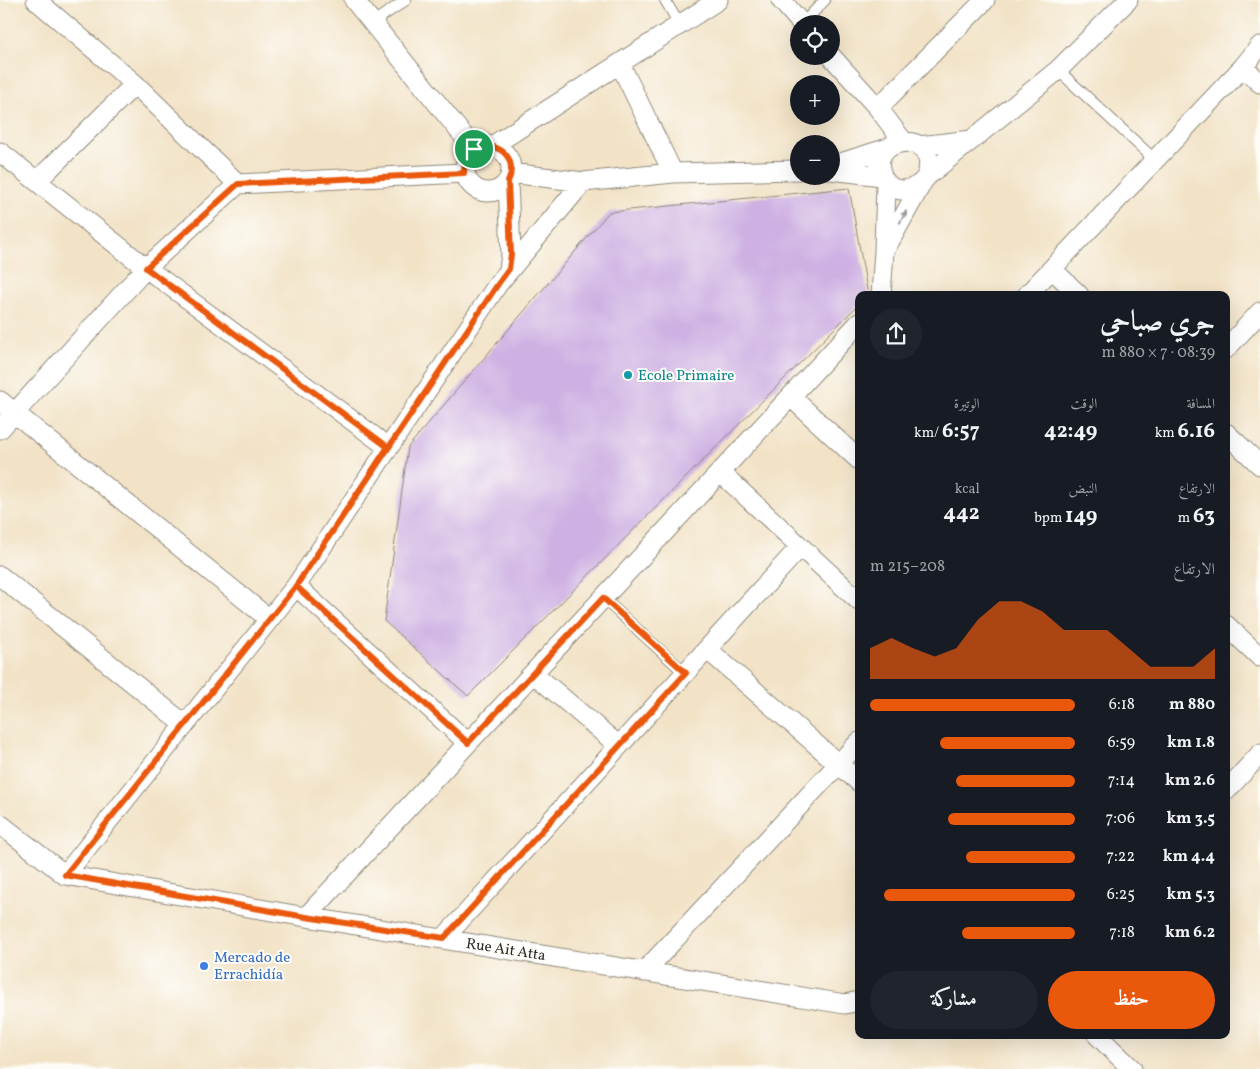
<!DOCTYPE html>
<html lang="ar">
<head>
<meta charset="utf-8">
<style>
  :root { --surface:#171b24; --page:#20242c; --text:#f1f3f6; --muted:#9ea1a6; --accent:#ea580c }
  body { margin:0; font-family:Vollkorn,Amiri,serif; background:var(--page); color:var(--text); direction:rtl; height:100vh; display:flex; flex-direction:column; font-size:19px; white-space:nowrap }
  * { box-sizing:border-box; margin:0 }
  p { font-size:16px; color:var(--muted) }
  .icon { flex:none; width:28px; height:28px; fill:none; stroke:currentColor; stroke-width:2; stroke-linecap:round; stroke-linejoin:round }
  .map { position:relative; flex:1; overflow:hidden; direction:ltr }
  .drawer { position:absolute; left:855px; top:291px; width:375px; height:748px; display:flex; flex-direction:column; background:var(--surface); border-radius:10px; box-shadow:0 5px 20px #0002; direction:rtl }
  .drawer>* { flex:none }
  .buttons { position:absolute; left:790px; top:15px; display:grid; gap:10px }
  .buttons a { display:grid; place-items:center; width:50px; height:50px; border-radius:50%; background:var(--surface); box-shadow:0 5px 20px #0002; font-size:25px }
  .pin { position:absolute; display:grid; place-items:center; width:42px; height:42px; color:#fff; margin:-21px; border:2px solid #fff; border-radius:50%; box-shadow:0 1px 5px #0007 }
  .round { display:grid; place-items:center; flex:none; width:52px; height:52px; border-radius:26px; background:var(--page) }
  .summary { display:flex; align-items:center; justify-content:space-between; height:85px; padding:0 15px }
  h1 { font-size:28px; font-weight:700; line-height:38px }
  .figures { display:grid; grid-template-columns:repeat(3,1fr); gap:8px; height:85px; padding:5px 15px }
  .figures div { display:grid; align-content:center }
  .figures b { font-size:21px; font-weight:700 }
  .figures small { font-size:14px; font-weight:400 }
  .figures p { font-size:14px }
  .chart { height:140px; padding:10px 15px }
  .chart p { display:flex; justify-content:space-between }
  .chart svg { width:100%; height:90px; margin-top:5px; fill:var(--accent); opacity:.7 }
  .button { display:flex; gap:10px; margin-top:auto; padding:10px 15px }
  .button a { flex:1; height:58px; border-radius:30px; background:var(--accent); color:#fff; font-size:20px; font-weight:700; line-height:58px; text-align:center }
  .button a+a { background:var(--page); color:var(--text) }
  ul { padding:0 15px; list-style:none; font-size:16px }
  li { display:grid; grid-template-columns:80px 60px 1fr; align-items:center; height:38px }
  li i { height:12px; border-radius:6px; background:var(--accent) }
  .map>svg:first-child { display:block }
</style>
</head>
<body>
<div class="map">
<svg width="1260" height="1069" viewBox="0 0 1260 1069">
  <rect width="100%" height="100%" fill="#fdfcf7"/>
  <filter id="ink" filterUnits="userSpaceOnUse"><feTurbulence type="fractalNoise" baseFrequency=".02" numOctaves="2"/><feDisplacementMap in="SourceGraphic" scale="10" xChannelSelector="R" yChannelSelector="G"/><feConvolveMatrix kernelMatrix="1 2 1 2 8 2 1 2 1" color-interpolation-filters="sRGB"/></filter>
  <filter id="wash" filterUnits="userSpaceOnUse"><feTurbulence type="fractalNoise" baseFrequency=".0096" numOctaves="4" result="noise"/><feDisplacementMap in="SourceGraphic" scale="20" xChannelSelector="R" yChannelSelector="G"/><feGaussianBlur stdDeviation="1.12" result="paint"/><feColorMatrix in="noise" values="0 0 0 0 0 0 0 0 0 0 0 0 0 0 0 0 0 1.4 0 .05"/><feComposite in="paint" operator="in"/></filter>
  <g filter="url(#wash)">
    <rect width="100%" height="100%" fill="#f2e3c7"/>
    <g id="blocks">
      <path fill="#ceb0e3" d="M849 188 868 295H859V304L468 696 384 621 408 447 609 212Z"/>
    </g>
  </g>
  <g filter="url(#ink)">
    <use href="#blocks" fill-opacity="0" stroke="#8e8779" stroke-width="1"/>
    <g fill="none" stroke-linecap="round" stroke-linejoin="round">
      <g stroke="#8e8779" stroke-width="12">
        <path id="lane" d="M665 0 679 24
          M372 23 406 0
          M802 24 825 0
          M1058 70 1155 160
          M603 598 685 673"/>
      </g>
      <g stroke="#8e8779" stroke-width="21">
        <path id="street" d="M36 0 135 84 238 184
          M354 0 474 149
          M781 0 802 24
          M831 56 878 108
          M620 64 673 173
          M1243 67 1260 83
          M903 141 878 108 985 0
          M465 169a23 23 0 1 1 46 0a23 23 0 1 1-46 0Z
          M492 146 718 0
          M919 146 972 140
          M0 152 146 268 388 447
          M831 166 888 148
          M831 170 882 176
          M511 173 583 182 673 173 799 170
          M927 176C941 124 862 138 883 178 894 197 917 191 927 176L1058 70 1128 0
          M37 181 135 84
          M508 182 511 254 509 269
          M886 248 922 183
          M1052 269 1079 295
          M881 295 884 251 886 182
          M1027 295 1243 67 1260 46
          M1226 349 1260 312
          M791 397 859 460
          M0 401 269 619
          M0 429 146 268 238 184 464 173
          M1226 433 1260 465
          M720 472 859 601
          M0 576 184 724
          M296 586 468 743
          M1226 625 1260 657
          M707 649 859 782
          M533 673 619 746
          M1226 791 1260 754
          M0 824 65 875 306 917 845 1004 859 1001
          M65 875 296 586 498 284 583 182
          M306 917 859 323
          M444 938 800 547
          M644 972 859 742
          M1097 1035 1132 1069"/>
      </g>
      <use href="#lane" stroke="#fff" stroke-width="10"/>
      <use href="#street" stroke="#fff" stroke-width="19"/>
    </g>
    <defs><path id="oneway-solid" d="M-6-.8H1V-3.2L6.5 0L1 3.2V.8H-6Z" transform="scale(1.25)"/></defs>
    <use fill="#a0a0a0" href="#oneway-solid" transform="translate(903 217) rotate(-61)"/>
  </g>
  <g fill="none" stroke-linecap="round" stroke-linejoin="round" filter="url(#ink)">
    <g stroke="#fff" stroke-width="10">
      <path id="route" d="M474 149C498 140 519 157 508 182L511 254 509 269 498 284 296 586 65 875 306 917 444 938 686 673 603 598 468 743 296 586 388 447 146 268 238 184 464 173C464 163 467 157 474 149"/>
    </g>
    <use href="#route" stroke="#ea580c" stroke-width="6"/>
  </g>
  <circle fill="#0f9aa8" stroke="#fdfcf7" stroke-width="2" cx="628" cy="375" r="5"/>
  <circle fill="#3f7fe0" stroke="#fdfcf7" stroke-width="2" cx="204" cy="966" r="5"/>
  <g text-anchor="middle" stroke-width="4" stroke-linejoin="round" paint-order="stroke">
    <g font-size="15" fill="#0d838f" stroke="#fdfcf7" text-anchor="start">
      <text x="638" y="380">Ecole Primaire</text>
    </g>
    <g font-size="15" fill="#2b2b2b" stroke="#fdfcf7">
      <text transform="translate(506 949) rotate(9)" y="5">Rue Ait Atta</text>
    </g>
    <g font-size="15" fill="#366cbe" stroke="#fdfcf7" text-anchor="start">
      <text x="214" y="962">Mercado de<tspan x="214" dy="17">Errachidía</tspan></text>
    </g>
  </g>
</svg>
<div class="buttons">
<a><svg class="icon" aria-label="locate" viewBox="0 0 24 24"><circle cx="12" cy="12" r="6"/><path d="M12 2v4M12 18v4M2 12h4M18 12h4"/></svg></a>
<a>+</a>
<a>−</a>
</div>
<div class="pin" style="left:474px;top:149px;background:#1e9e55"><svg class="icon" aria-label="arrive" viewBox="0 0 24 24"><path d="M6 21V4h12l-3 4 3 4H6"/></svg></div>
<section class="drawer">
<div class="summary"><div><h1>جري صباحي</h1><p>08:39 · 7 × 880 m</p></div><a class="round"><svg class="icon" aria-label="share" viewBox="0 0 24 24"><path d="M12 15V3M7 8l5-5 5 5M5 13v7h14v-7"/></svg></a></div>
<div class="figures">
<div><p>المسافة</p><b>6.16<small> km</small></b></div>
<div><p>الوقت</p><b>42:49</b></div>
<div><p>الوتيرة</p><b>6:57<small> /km</small></b></div>
</div>
<div class="figures">
<div><p>الارتفاع</p><b>63<small> m</small></b></div>
<div><p>النبض</p><b>149<small> bpm</small></b></div>
<div><p>kcal</p><b>442</b></div>
</div>
<div class="chart"><p><span>الارتفاع</span>208–215 m</p>
<svg viewBox="0 0 160 44" preserveAspectRatio="none"><path d="M0 44V29L10 24L20 29L30 33L40 29L50 15L60 6L70 6L80 11L90 20L100 20L110 20L120 29L130 38L140 38L150 38L160 29V44z"/></svg>
</div>
<ul>
<li><b>880 m</b>6:18<i style="width:100%"></i></li>
<li><b>1.8 km</b>6:59<i style="width:66%"></i></li>
<li><b>2.6 km</b>7:14<i style="width:58%"></i></li>
<li><b>3.5 km</b>7:06<i style="width:62%"></i></li>
<li><b>4.4 km</b>7:22<i style="width:53%"></i></li>
<li><b>5.3 km</b>6:25<i style="width:93%"></i></li>
<li><b>6.2 km</b>7:18<i style="width:55%"></i></li>
</ul>
<div class="button"><a>حفظ</a><a>مشاركة</a></div>
</section>
</div>
</body>
</html>
